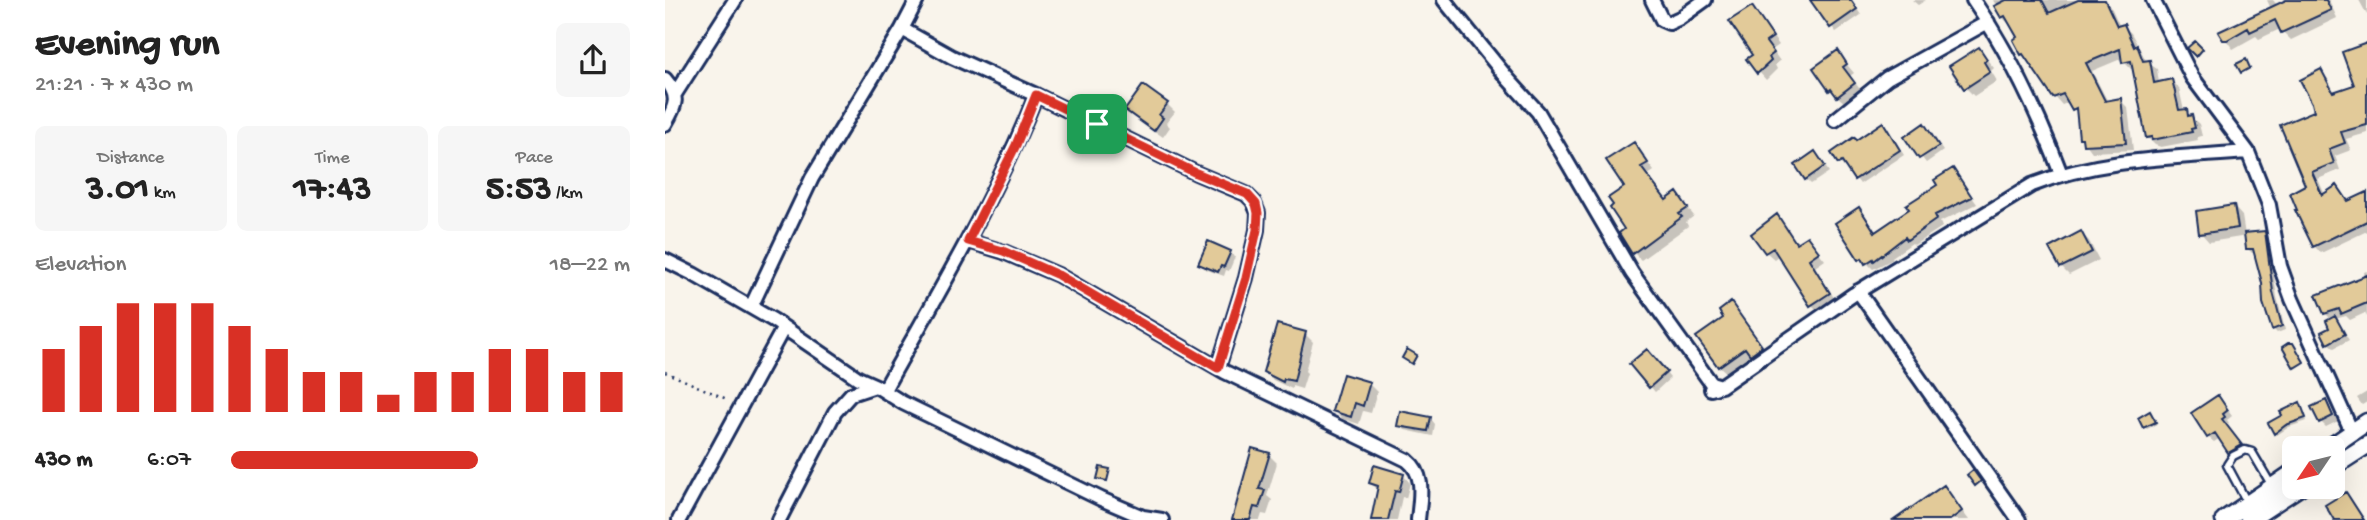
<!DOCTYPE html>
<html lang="en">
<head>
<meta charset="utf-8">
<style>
  :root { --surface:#fff; --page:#f6f6f6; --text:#222; --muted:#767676; --accent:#d93025 }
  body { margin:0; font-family:"Gochi Hand",sans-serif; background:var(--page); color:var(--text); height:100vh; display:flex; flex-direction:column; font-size:26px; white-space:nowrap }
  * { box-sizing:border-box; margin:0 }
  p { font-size:23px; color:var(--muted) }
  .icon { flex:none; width:38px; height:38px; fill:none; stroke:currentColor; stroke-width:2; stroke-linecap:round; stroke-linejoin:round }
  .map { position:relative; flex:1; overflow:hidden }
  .sheet { display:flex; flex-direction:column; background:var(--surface); width:665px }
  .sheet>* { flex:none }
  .needle { width:46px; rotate:235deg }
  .controls { position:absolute; left:1617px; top:436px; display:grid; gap:14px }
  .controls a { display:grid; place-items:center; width:63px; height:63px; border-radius:10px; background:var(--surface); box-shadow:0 7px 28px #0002; font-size:35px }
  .pin { position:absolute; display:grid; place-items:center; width:60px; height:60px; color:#fff; margin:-30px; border-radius:14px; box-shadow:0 4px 10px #0006 }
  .round { display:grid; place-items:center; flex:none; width:74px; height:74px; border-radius:10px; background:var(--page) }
  .overview { display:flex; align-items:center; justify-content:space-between; height:119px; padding:0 35px }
  h1 { font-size:38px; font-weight:800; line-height:52px }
  .stats { display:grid; grid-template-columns:repeat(3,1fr); gap:10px; height:119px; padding:7px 35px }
  .stats div { display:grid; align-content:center; border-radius:10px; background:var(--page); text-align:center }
  .stats b { font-size:35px; font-weight:800 }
  .stats small { font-size:19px; font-weight:400 }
  .stats p { font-size:19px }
  .chart { height:196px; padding:14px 35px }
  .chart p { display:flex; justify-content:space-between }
  .chart svg { width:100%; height:126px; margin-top:7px; stroke:var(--accent); stroke-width:6 }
  ul { padding:0 35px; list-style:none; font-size:23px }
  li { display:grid; grid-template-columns:112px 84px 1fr; align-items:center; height:52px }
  li i { height:18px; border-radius:9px; background:var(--accent) }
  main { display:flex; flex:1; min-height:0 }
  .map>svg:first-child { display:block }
</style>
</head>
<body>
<main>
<section class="sheet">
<div class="overview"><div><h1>Evening run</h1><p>21:21 · 7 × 430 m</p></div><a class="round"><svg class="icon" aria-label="share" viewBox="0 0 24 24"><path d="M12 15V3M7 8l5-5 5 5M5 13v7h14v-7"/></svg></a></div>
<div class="stats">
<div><p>Distance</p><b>3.01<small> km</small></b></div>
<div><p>Time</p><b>17:43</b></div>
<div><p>Pace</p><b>5:53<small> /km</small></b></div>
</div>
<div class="chart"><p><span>Elevation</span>18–22 m</p>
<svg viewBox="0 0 160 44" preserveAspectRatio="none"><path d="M5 44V22M15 44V14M25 44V6M35 44V6M45 44V6M55 44V14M65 44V22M75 44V30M85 44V30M95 44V38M105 44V30M115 44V30M125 44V22M135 44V22M145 44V30M155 44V30"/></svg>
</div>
<ul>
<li><b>430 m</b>6:07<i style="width:62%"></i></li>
</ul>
</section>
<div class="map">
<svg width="1702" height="520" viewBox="0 0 1702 520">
  <rect width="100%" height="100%" fill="#f9f4eb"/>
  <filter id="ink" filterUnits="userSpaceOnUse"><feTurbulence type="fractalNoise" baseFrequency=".0143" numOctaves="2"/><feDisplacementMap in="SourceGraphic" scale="14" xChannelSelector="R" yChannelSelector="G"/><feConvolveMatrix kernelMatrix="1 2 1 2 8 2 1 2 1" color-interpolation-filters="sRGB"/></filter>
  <g filter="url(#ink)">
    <path fill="#0003" d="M1146 0H1186L1196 15 1171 32Z
      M1247 0H1261L1253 5Z
      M1328 0H1411L1412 3 1417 0H1436L1440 2 1447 9 1455 27 1458 26 1466 33 1482 62 1492 69 1494 83 1506 80 1514 88 1519 111 1534 124 1537 136 1532 137 1533 140 1496 147 1490 145 1483 138 1469 69H1466L1459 62 1458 58 1427 71 1443 102 1455 100 1463 108 1468 150 1427 152 1416 137 1414 115 1404 102 1397 105 1390 97 1357 54 1355 38 1347 24 1345 25 1337 17Z
      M1602 0H1608L1621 16 1625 0H1664L1672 18 1626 40 1615 29 1594 39 1591 36 1568 49 1556 33 1606 9Z
      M1694 0H1702V15Z
      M1086 8 1114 45 1107 50 1115 61 1110 65 1112 69 1101 80 1083 59 1089 55Z
      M1702 45V133L1681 139 1686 150 1670 156 1675 170 1653 179 1660 195 1672 187 1684 202 1702 194V231L1656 253 1649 246 1643 186 1656 72 1663 79 1670 93 1691 86 1679 53Z
      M1313 49 1329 68 1326 71 1332 81 1309 96 1301 88Z
      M1172 53 1189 73 1185 76 1197 92 1181 104 1165 90Z
      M502 104 510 112 501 123 505 127 498 137 471 118Z
      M1223 130 1239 155 1195 184 1182 167 1180 168 1175 163 1191 142Z
      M1264 131 1278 151 1261 163 1241 137Z
      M968 144 989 171 983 175 1002 201 1011 194 1029 216 1021 222 1023 226 976 260 969 253 962 229 961 187Z
      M1155 159 1164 172 1146 184 1141 179Z
      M1288 170 1312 204 1275 222 1277 227 1249 245 1247 243 1227 257 1228 259 1208 269 1203 264 1201 265 1195 258 1194 209 1211 233 1246 210Z
      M1569 207 1577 216 1580 235 1599 232 1603 236 1612 297 1620 330 1612 333 1608 329 1600 303 1590 252 1587 253 1583 249 1582 236 1544 242 1536 233Z
      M1112 216 1133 244 1142 238 1160 260 1150 267 1171 301 1154 312 1147 305 1114 255 1109 259 1101 252Z
      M1416 233 1424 241 1434 260 1404 275 1396 267Z
      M565 252 570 257 564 271 561 270 559 276 540 269 535 263Z
      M1702 271V317L1700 313 1685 320 1681 316 1670 319 1684 340 1669 348 1663 343 1667 320 1660 313 1700 277 1699 272Z
      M1065 305 1104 355 1094 362 1088 356 1063 374 1054 366 1061 318Z
      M640 334 648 342 640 371 642 373 637 389 627 386V389L608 380 600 372Z
      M987 356 1005 378 990 392 985 386Z
      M704 384 712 392 706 413 698 411 694 424 678 419 669 411Z
      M1702 392V402L1697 405 1692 398Z
      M1553 397 1567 416 1562 420 1564 423 1561 425 1581 451 1570 457 1555 438 1549 442 1543 437Z
      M1660 402 1673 421 1661 427 1656 422Z
      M1635 404 1642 421 1624 427 1612 435 1610 433Z
      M1487 416 1492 424 1482 429 1480 427Z
      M765 418 770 424 768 436 740 430 734 425Z
      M604 455 612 463 602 496 607 500 602 515 597 514 595 520H569Z
      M738 475 745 483 741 498 737 497 732 520H707L714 491 706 483Z
      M1279 487 1304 520H1232Z"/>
    <path fill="#e2ca99" stroke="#1b2f5e" stroke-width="2" d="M1145 0H1186L1192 9 1165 28Z
      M1341 0H1377L1384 13 1413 0H1440L1452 26 1459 24 1469 47 1472 45 1478 61 1485 60 1489 83 1507 79 1514 110 1522 109 1523 116 1527 115 1530 128 1526 129 1527 132 1487 140V137L1481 138 1466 61 1457 63 1455 49 1421 63 1440 101 1456 98 1461 143 1418 145 1417 138H1414L1411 108 1407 110 1398 94 1388 98 1358 54 1356 55 1348 40 1352 37 1340 16 1336 18 1329 6Z
      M1621 0H1661L1666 10 1616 33 1610 20 1585 32 1583 28 1562 40H1558L1553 32Z
      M1087 6 1108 37 1101 42 1109 53 1104 57 1106 61 1092 74 1081 59 1087 55 1064 21Z
      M1530 41 1538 49 1531 57 1522 48Z
      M1702 43V125L1676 132 1680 143 1664 149 1669 163 1647 172 1657 195 1672 185 1683 201 1702 192V221L1648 247 1630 210H1632L1625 193 1640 185 1615 125 1649 111 1647 103 1635 80 1656 69 1668 92 1689 85 1677 52Z
      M1314 47 1322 59 1319 62 1325 72 1299 89 1284 66Z
      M1173 50 1182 64 1178 67 1190 83 1172 97 1166 89 1164 91 1148 68Z
      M1581 59 1585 68 1576 73 1571 64Z
      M478 85 503 103 494 115 498 118 489 131 460 110Z
      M1218 122 1235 150 1189 180 1177 162 1173 164 1166 153 1189 137 1191 140Z
      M1259 123 1274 146 1254 159 1239 137Z
      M969 142 983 163 976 167 1001 200 1012 192 1023 208 1014 214 1017 217 967 254 954 233 959 229 945 208 948 205 943 198 959 187 941 160Z
      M1150 151 1160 166 1140 180 1130 165Z
      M1288 168 1307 197 1270 215 1272 219 1242 240 1240 237 1209 261 1208 259 1200 264 1197 258 1194 260 1170 223 1194 207 1210 232 1244 209 1241 205 1272 185 1269 180Z
      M1569 205 1573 228 1534 234 1531 211Z
      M1112 214 1131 243 1142 236 1154 252 1144 259 1165 293 1145 306 1108 248 1100 253 1086 234Z
      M1416 231 1427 252 1395 268 1384 248Z
      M1600 231 1608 292 1617 326 1607 330 1598 303 1597 283 1588 249H1581L1579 233Z
      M543 241 566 251 559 267 556 266 553 272 533 264Z
      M1702 275V303L1676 314 1674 309 1659 314 1651 295Z
      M1066 302 1097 346 1085 355 1080 348 1053 367 1031 337 1058 318 1054 311Z
      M1670 316 1680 334 1662 344 1656 332 1664 328 1661 321Z
      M612 324 641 332 629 381 619 379 618 382 598 372Z
      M1623 343H1628L1639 362 1629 368 1617 347Z
      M742 349 752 355 747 364 737 358Z
      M982 349 1002 372 984 388 964 364Z
      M678 374 705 382 698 406 690 403 686 417 667 411Z
      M1553 395 1563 410 1558 414 1560 417 1557 419 1577 445 1563 453 1550 433 1542 438 1526 413Z
      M1661 400 1668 416 1654 423 1646 407Z
      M1635 402 1641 418 1621 425 1609 434 1603 423 1617 415 1615 412Z
      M735 411 766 417 763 431 732 426Z
      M1485 411 1491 422 1478 428 1473 418Z
      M587 448 605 453 594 489 600 490 594 508 589 507 585 520H567Z
      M709 465 739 474 734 492 730 491 723 520H706L713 486 704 483Z
      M435 467 445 469 442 481 432 479Z
      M1308 470 1316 481 1310 486 1302 475Z
      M1279 485 1297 511 1285 520H1229Z
      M1681 492 1699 520H1669L1660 505Z"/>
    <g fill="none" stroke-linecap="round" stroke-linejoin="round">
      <g stroke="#1b2f5e" stroke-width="11">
        <path id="service" d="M1583 504 1562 465 1568 456 1580 450 1587 452 1607 486"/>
      </g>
      <g stroke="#1b2f5e" stroke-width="18">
        <path id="minor" d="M779 0 843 79 873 112 967 273 1046 383 1053 385 1046 389 1056 386 1189 294 1367 185C1436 158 1510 158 1583 152
          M987 0 997 20 1004 23 1015 18 1040 0
          M1308 0C1345 54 1373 113 1396 174
          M1488 0 1527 77 1583 152 1604 205 1615 266 1627 299 1687 432
          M237 29 287 57 371 95 531 173 581 194 588 201 593 213 592 230 581 278 553 368
          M0 79C15 96 11 106 0 124
          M10 94 70 0
          M1170 120 1222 78 1323 22
          M303 241 339 252 393 275 560 372 742 460C761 475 755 498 753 520
          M0 260 28 274 108 320 193 378 211 386 238 403 436 499 478 517 497 520
          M1193 291 1354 520
          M86 307 147 178 237 29 252 0
          M219 390C273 293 330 199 371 95
          M14 520 118 329
          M114 520 170 412 186 394 210 386"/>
      </g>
      <g stroke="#1b2f5e" stroke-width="21">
        <path id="tertiary" d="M1664 448 1702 422
          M1668 467 1702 445
          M1559 520 1629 472
          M1584 520 1636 486"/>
      </g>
      <path stroke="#1b2f5e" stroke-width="2.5" stroke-dasharray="2 5" stroke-linecap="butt" d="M0 372 64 400"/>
      <use href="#service" stroke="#fff" stroke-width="6"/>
      <use href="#minor" stroke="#fff" stroke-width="12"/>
      <use href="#tertiary" stroke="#fff" stroke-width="16"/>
    </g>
  </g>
  <g fill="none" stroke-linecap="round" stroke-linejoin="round" filter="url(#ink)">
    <g stroke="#fff" stroke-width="14">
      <path id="route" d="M371 95 531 173 582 194 591 204 593 213 592 230 581 278 553 368 393 275 338 251 303 241 351 145Z"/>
    </g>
    <use href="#route" stroke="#d93025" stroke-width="9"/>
  </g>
</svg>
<div class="controls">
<a><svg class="needle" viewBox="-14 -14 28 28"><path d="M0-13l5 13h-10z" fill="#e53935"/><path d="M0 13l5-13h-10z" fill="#767676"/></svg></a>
</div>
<div class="pin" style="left:432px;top:124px;background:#1e9e55"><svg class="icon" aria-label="arrive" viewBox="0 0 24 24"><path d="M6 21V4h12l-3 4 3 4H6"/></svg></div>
</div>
</main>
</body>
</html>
